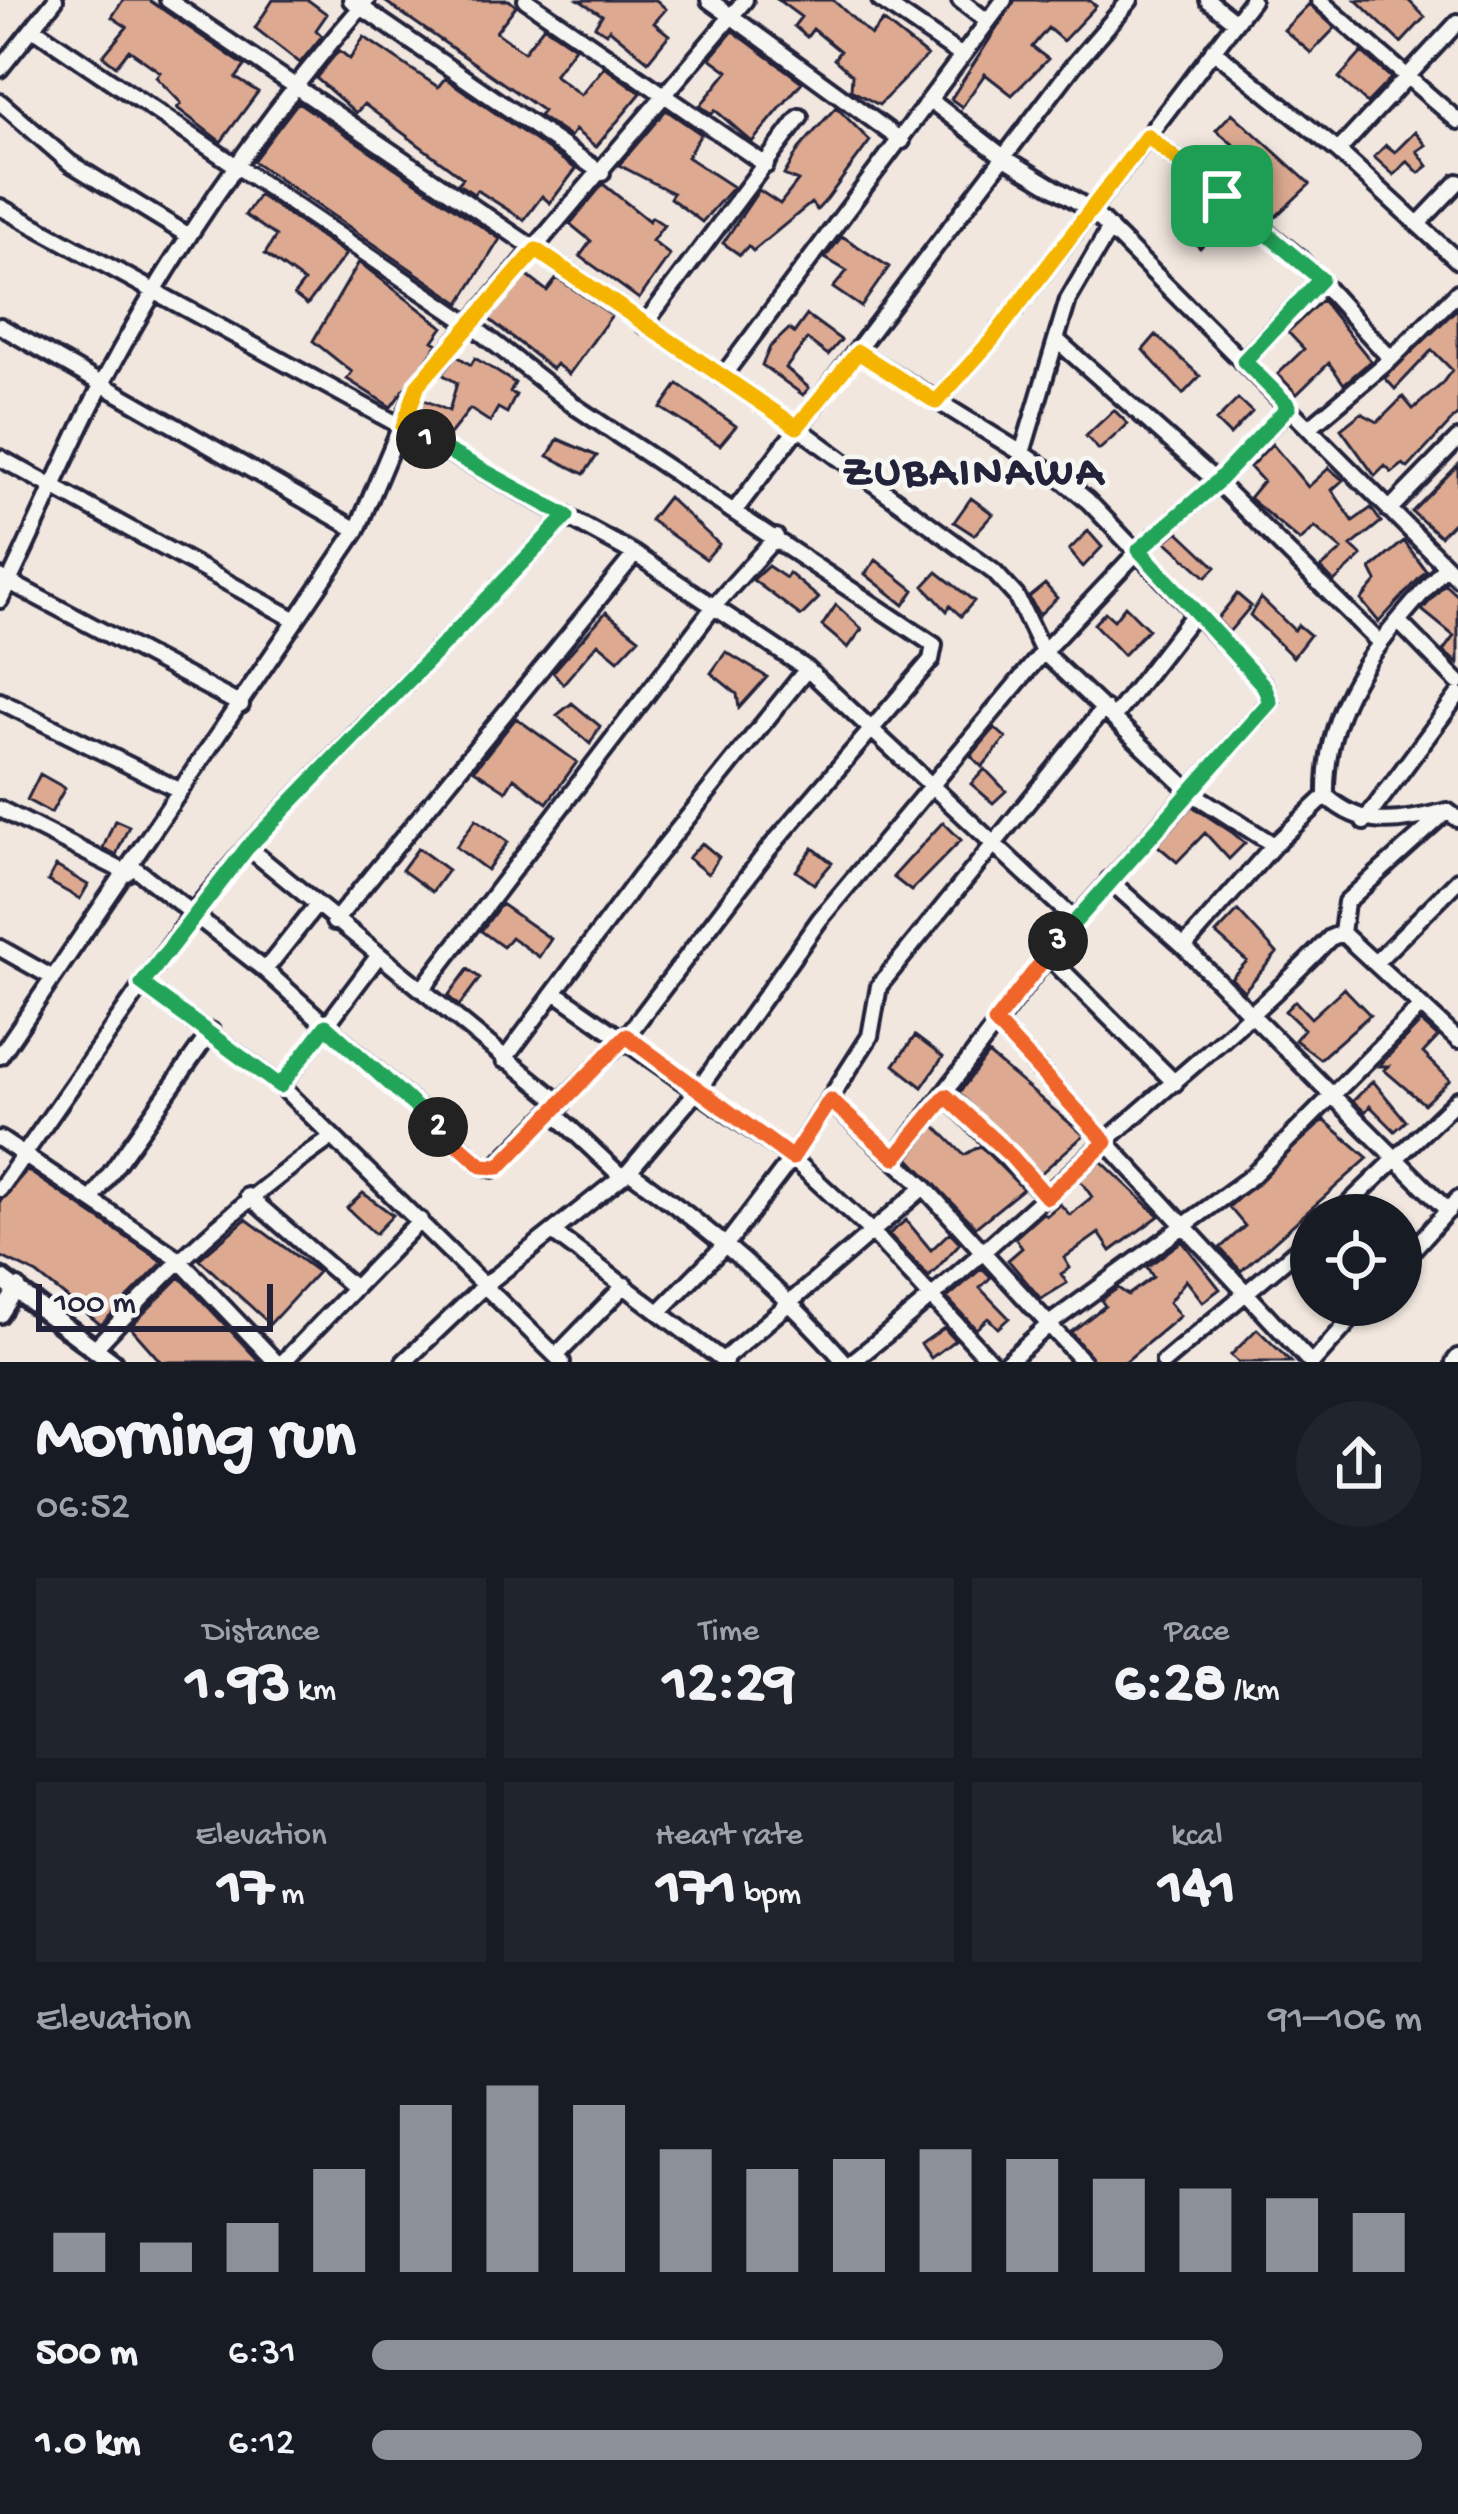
<!DOCTYPE html>
<html lang="en">
<head>
<meta charset="utf-8">
<style>
  :root { --surface:#171b24; --page:#20242c; --text:#f1f3f6; --muted:#9ea1a6; --accent:#8c9099 }
  body { margin:0; font-family:"Gochi Hand",sans-serif; background:var(--page); color:var(--text); height:100vh; display:flex; flex-direction:column; font-size:45px; white-space:nowrap }
  * { box-sizing:border-box; margin:0 }
  p { font-size:39px; color:var(--muted) }
  .icon { flex:none; width:66px; height:66px; fill:none; stroke:currentColor; stroke-width:2; stroke-linecap:round; stroke-linejoin:round }
  .map { position:relative; height:1362px; overflow:hidden }
  .drawer { display:flex; flex-direction:column; background:var(--surface); flex:1 }
  .drawer>* { flex:none }
  .controls { position:absolute; left:1290px; top:1194px; display:grid; gap:24px }
  .controls a { display:grid; place-items:center; width:132px; height:132px; border-radius:50%; background:var(--surface); box-shadow:0 3px 9px #0004; font-size:60px }
  .scale { position:absolute; left:36px; bottom:30px; width:237px; box-sizing:border-box; padding-left:12px; border:6px solid #22223b; border-top:0; font-size:33px; line-height:42px; white-space:nowrap; color:#22223b; -webkit-text-stroke:9px #f6f6f2; paint-order:stroke }
  .pin { position:absolute; display:grid; place-items:center; width:102px; height:102px; color:#fff; margin:-51px; border-radius:24px; box-shadow:0 6px 18px #0006 }
  .km { position:absolute; width:60px; height:60px; margin:-30px; border-radius:50%; background:#222; color:#fff; font-size:33px; line-height:60px; text-align:center }
  .round { display:grid; place-items:center; flex:none; width:126px; height:126px; border-radius:63px; background:var(--page) }
  .headline { display:flex; align-items:center; justify-content:space-between; height:204px; padding:0 36px }
  h1 { font-size:66px; font-weight:700; line-height:90px }
  .metrics { display:grid; grid-template-columns:repeat(3,1fr); gap:18px; height:204px; padding:12px 36px }
  .metrics div { display:grid; align-content:center; border-radius:0px; background:var(--page); text-align:center }
  .metrics b { font-size:60px; font-weight:700 }
  .metrics small { font-size:33px; font-weight:400 }
  .metrics p { font-size:33px }
  .chart { height:336px; padding:24px 36px }
  .chart p { display:flex; justify-content:space-between }
  .chart svg { width:100%; height:216px; margin-top:12px; stroke:var(--accent); stroke-width:6 }
  ul { padding:0 36px; list-style:none; font-size:39px }
  li { display:grid; grid-template-columns:192px 144px 1fr; align-items:center; height:90px }
  li i { height:30px; border-radius:15px; background:var(--accent) }
  .map>svg:first-child { display:block }
</style>
</head>
<body>
<div class="map">
<svg width="1458" height="1362" viewBox="0 0 1458 1362">
  <rect width="100%" height="100%" fill="#f1e7df"/>
  <filter id="ink" filterUnits="userSpaceOnUse"><feTurbulence type="fractalNoise" baseFrequency=".00833" numOctaves="2"/><feDisplacementMap in="SourceGraphic" scale="24" xChannelSelector="R" yChannelSelector="G"/><feConvolveMatrix kernelMatrix="1 2 1 2 8 2 1 2 1" color-interpolation-filters="sRGB"/></filter>
  <g filter="url(#ink)">
    <path fill="#ddaa91" stroke="#22223b" stroke-width="3" d="M123 0H149L245 66 236 78 258 92 221 142 177 108 181 103 156 77 160 72 129 50 116 66 103 56 127 27 112 17Z
      M273 0H308L327 14 316 30 322 36 300 63 255 28Z
      M383 0H509L516 6 496 32 524 52 544 26 575 47 554 75 581 95 604 67 641 93 596 147 575 130 570 137 539 116 543 111Z
      M579 0H656L666 9 654 23 669 35 648 61 609 29 606 33 595 26 602 15Z
      M778 0H833L871 35 883 21 927 56 879 105 851 90 852 75 834 59 840 51 813 29 807 37 794 26 801 17Z
      M1015 0H1089L1096 6 1063 41 1048 28 1032 47 1048 59 1012 95 985 74 962 107 951 99Z
      M1356 0H1408L1425 17 1401 43Z
      M1309 4 1335 28 1311 53 1284 30Z
      M733 31 802 82 752 142 715 110 712 114 700 106 728 71 710 58Z
      M364 37 438 87 445 78 576 169 550 203 542 196 524 220 477 190 474 194 458 184 463 178 364 104 356 113 316 78 339 50 350 59Z
      M1362 52 1391 78 1367 103 1339 78Z
      M298 102 500 239 460 303 253 161Z
      M836 107 870 141 827 199 817 210 811 203 753 251 748 246 740 255 723 243 759 190 780 204 798 181 784 175 799 149Z
      M666 110 701 134 687 157 733 187 702 222 670 198 673 193 619 165Z
      M1232 113 1310 184 1271 221 1249 203 1273 178 1216 130Z
      M1415 132 1426 145 1417 151 1428 166 1419 173 1407 161 1394 175 1374 157 1386 145 1395 152Z
      M603 184 649 221 652 217 664 225 652 241 670 255 639 299 580 256 591 241 570 224Z
      M259 195 346 254 307 305 294 295 304 282 265 254 276 236 245 215Z
      M1188 211 1212 235 1200 248 1175 225Z
      M842 236 889 267 861 307 833 288 847 271 825 258Z
      M359 262 443 327 433 341 438 344 391 407 347 379 352 372 313 341Z
      M526 275 547 291 557 278 612 315 569 374 556 364 552 369 489 319Z
      M1322 300 1371 361 1344 384 1329 363 1297 394 1278 374 1304 349 1288 332Z
      M1458 308V414L1408 468 1403 464 1392 473 1385 466 1375 476 1341 429 1361 413 1378 422 1403 397 1413 409 1441 385 1452 370 1432 350 1395 389 1385 378Z
      M807 315 841 340 828 355 807 339 786 368 809 388 803 395 762 365 770 347 789 329 794 333Z
      M1156 335 1200 376 1183 394 1143 350Z
      M457 356 471 365 475 358 515 383 510 392 516 395 507 413 498 408 490 422 470 409 447 438 417 417 424 400 449 411 457 383 442 374Z
      M678 384 736 426 720 445 661 408Z
      M1238 399 1252 412 1230 435 1216 421Z
      M1114 410 1128 424 1099 450 1086 436Z
      M558 439 597 456 584 474 548 456Z
      M1272 444 1308 487 1329 468 1343 480 1332 490 1353 521 1371 508 1381 522 1351 546 1362 556 1334 582 1321 568 1342 550 1315 527 1300 541 1249 498 1263 481 1250 467Z
      M1458 465V518L1440 536 1412 512Z
      M668 497 719 544 706 559 650 520Z
      M971 498 993 514 974 535 954 522Z
      M1088 531 1102 547 1083 567 1069 550Z
      M1178 531 1216 567 1206 577 1166 541Z
      M1404 541 1426 571 1379 622 1361 600 1377 581 1371 569Z
      M876 560 914 590 904 605 865 574Z
      M768 566 786 578 789 573 819 598 801 616 753 580Z
      M937 572 974 601 961 616 950 606 947 611 924 586Z
      M1045 584 1057 598 1039 615 1029 597Z
      M1445 584 1458 596V664L1443 651 1454 636 1422 610Z
      M1237 594 1251 606 1229 632 1217 619Z
      M1261 598 1294 630 1298 625 1310 635 1293 657 1250 615Z
      M836 605 862 629 848 648 822 626Z
      M1125 606 1148 629 1123 655 1094 624 1105 612 1114 620Z
      M606 612 639 638 618 660 598 643 563 684 553 672Z
      M726 652 767 677 739 708 737 694 711 673Z
      M572 703 600 726 590 744 557 715Z
      M516 718 577 762 547 803 514 778 506 791 474 770Z
      M995 728 1006 738 982 767 971 756Z
      M985 769 1006 791 993 803 971 784Z
      M40 774 65 788 51 813 27 800Z
      M1192 806 1233 833 1245 843 1229 859 1205 833 1177 862 1157 845Z
      M476 819 508 842 487 870 456 847Z
      M115 820 129 826 116 855 103 848Z
      M943 822 961 840 911 891 893 877Z
      M702 843 719 857 708 874 688 858Z
      M418 848 448 870 432 892 402 870Z
      M813 848 832 863 814 884 796 871Z
      M56 866 88 885 80 899 48 881Z
      M501 904 551 939 539 957 511 937 503 947 481 931Z
      M1238 911 1277 953 1244 991 1231 978 1247 961 1216 934Z
      M468 969 480 978 459 1006 448 996Z
      M1344 988 1370 1015 1320 1059 1295 1040 1304 1029 1285 1011 1295 1001 1311 1018Z
      M1421 1022 1438 1037 1423 1053 1450 1080 1424 1104 1384 1070 1388 1066H1379Z
      M915 1036 943 1057 922 1087 894 1065Z
      M988 1054 1084 1135 1040 1174 959 1093Z
      M1373 1081 1406 1121 1395 1131 1370 1106 1365 1112 1353 1101Z
      M1324 1120 1368 1158 1241 1271 1220 1248 1245 1226 1229 1207Z
      M934 1125 964 1155 980 1146 1023 1189 976 1227 909 1158Z
      M1101 1161 1159 1216 1111 1251 1099 1233 1064 1258 1070 1268 1061 1274 1067 1283 1041 1299 1008 1260 1022 1248 1015 1238 1043 1213 1046 1216 1060 1204 1070 1215 1092 1197 1080 1180Z
      M27 1170 163 1262 101 1325 37 1274 0 1256V1201Z
      M363 1193 393 1215 375 1234 347 1208Z
      M246 1219 318 1272 270 1324 199 1259Z
      M906 1220 931 1250 950 1232 960 1243 929 1277 889 1234Z
      M1182 1241 1220 1289 1203 1302 1186 1280 1169 1302 1180 1316 1125 1362H1094L1071 1332 1105 1306 1101 1300 1118 1288 1128 1295 1153 1277 1147 1267Z
      M982 1268 991 1277 980 1288 1009 1318 998 1328 988 1318 976 1329 947 1298Z
      M180 1277 260 1362H161L130 1327Z
      M944 1328 955 1340 931 1358 921 1344Z
      M1257 1329 1291 1362H1238L1231 1355Z"/>
    <g fill="none" stroke-linecap="round" stroke-linejoin="round">
      <g stroke="#22223b" stroke-width="22">
        <path id="minor" d="M168 0 797 427 994 572 1016 596 1043 652 1192 793 1274 845
          M351 0 602 173
          M526 0 766 165
          M709 0 902 141
          M880 0 962 56
          M960 0 987 21
          M1208 0 1234 21
          M1319 0 1458 121
          M33 28 471 325 576 407 934 645 931 660 768 850 626 1037 493 1169 482 1166 265 970 132 866
          M1213 50 1338 151 1458 261
          M0 69 55 0
          M930 100 1005 158 1091 210 1458 578
          M0 102 70 163 186 234
          M1147 136 1298 257 1391 359
          M1338 151 1458 22
          M0 207 635 554 807 669 1075 920
          M1418 224 1458 182
          M644 325 800 117
          M0 326 357 530
          M858 352 1054 473 1088 501 1264 685 1270 702 1075 920 895 1158
          M1243 361 1321 279
          M722 377 1004 0
          M936 402 991 341 1252 0
          M1289 407 1217 482 1379 642
          M1310 427 1391 359 1458 292
          M1022 453 1068 300 1110 228
          M0 458 296 620
          M736 509 1073 66 1130 0
          M1389 510 1458 439
          M1446 566C1384 637 1324 696 1326 796 1365 831 1399 822 1447 811
          M0 577 241 705
          M0 600C36 529 65 454 102 384 176 244 263 119 367 0
          M1398 621 1458 682
          M0 701 179 790
          M1113 718 1194 614
          M0 809 127 873
          M1364 822 1458 695
          M247 847 562 1104
          M1109 880 1184 947 1448 1211
          M334 922 635 554
          M1342 933 1346 902 1447 811 1458 819
          M1342 933 1458 1040
          M1184 947 1274 845 1326 796
          M0 948 53 978
          M1047 955 1175 1083
          M1376 962 1458 880
          M265 970 315 907
          M142 984 281 1086 562 1362
          M423 988 715 605 776 537
          M555 992 792 1158 873 1233 991 1362
          M995 1022 1310 1362
          M0 1056 357 530 418 385 745 0
          M504 1060 639 878 807 669
          M281 1086 379 955
          M946 1096 1047 1197
          M829 1100 924 1187 1083 1362
          M553 1112 622 1177
          M0 1139 177 1258 276 1362
          M629 1171C709 1229 780 1287 845 1362
          M0 1189 194 911 247 847 567 516
          M248 1196 354 1288
          M93 1198 211 1031
          M1337 1215 1458 1099
          M555 1234 725 1362
          M1401 1263 1458 1199
          M660 1311 728 1242 792 1158 870 1036 879 986 1104 708
          M0 1315 18 1287
          M97 1346C172 1264 241 1201 332 1137
          M556 1356 625 1285
          M723 1360 924 1187
          M283 1362 420 1220
          M404 1362 484 1286 629 1171 698 1090 820 919 1043 652 1139 550 1217 482 1059 342
          M852 1362C941 1292 1023 1216 1107 1140 1183 1073 1260 1011 1330 938L1342 933
          M1007 1362 1052 1322 1252 1176 1421 1006
          M1164 1362 1311 1238
          M1313 1362 1364 1305
          M1454 1362 1458 1357"/>
      </g>
      <g stroke="#22223b" stroke-width="26">
        <path id="tertiary" d="M0 1278 112 1362"/>
      </g>
      <use href="#minor" stroke="#f6f6f2" stroke-width="14"/>
      <use href="#tertiary" stroke="#f6f6f2" stroke-width="16"/>
    </g>
  </g>
  <g fill="none" stroke-linecap="round" stroke-linejoin="round" filter="url(#ink)">
    <g stroke="#fff" stroke-width="24">
      <path id="split-1" d="M426 439 403 427 418 385 536 250 797 427 858 352 936 402 991 341 1147 136 1222 196"/>
    </g>
    <g stroke="#fff" stroke-width="24">
      <path id="split-2" d="M426 439 567 516 247 848 142 984 280 1086 326 1026 438 1127"/>
    </g>
    <g stroke="#fff" stroke-width="24">
      <path id="split-3" d="M438 1127 482 1166 499 1167 626 1036 792 1158 830 1100 895 1158 946 1096 1011 1156 1047 1197 1106 1142 995 1022 1058 941"/>
    </g>
    <g stroke="#fff" stroke-width="24">
      <path id="split-4" d="M1058 941 1270 702 1264 686 1139 550 1217 482 1289 406 1244 361 1321 279 1222 196"/>
    </g>
    <use href="#split-1" stroke="#f5b400" stroke-width="15"/>
    <use href="#split-2" stroke="#22a559" stroke-width="15"/>
    <use href="#split-3" stroke="#f0652b" stroke-width="15"/>
    <use href="#split-4" stroke="#22a559" stroke-width="15"/>
  </g>
  <g text-anchor="middle" stroke-width="9" stroke-linejoin="round" paint-order="stroke">
    <g font-size="45" font-weight="bold" letter-spacing="3" fill="#22223b" stroke="#f6f6f2">
      <text x="974" y="483">ZUBAINAWA</text>
    </g>
  </g>
</svg>
<div class="controls">
<a><svg class="icon" aria-label="locate" viewBox="0 0 24 24"><circle cx="12" cy="12" r="6"/><path d="M12 2v4M12 18v4M2 12h4M18 12h4"/></svg></a>
</div>
<div class="scale">100 m</div>
<div class="pin" style="left:1222px;top:196px;background:#1e9e55"><svg class="icon" aria-label="arrive" viewBox="0 0 24 24"><path d="M6 21V4h12l-3 4 3 4H6"/></svg></div>
<b class="km" style="left:426px;top:439px">1</b>
<b class="km" style="left:438px;top:1127px">2</b>
<b class="km" style="left:1058px;top:941px">3</b>
</div>
<section class="drawer">
<div class="headline"><div><h1>Morning run</h1><p>06:52</p></div><a class="round"><svg class="icon" aria-label="share" viewBox="0 0 24 24"><path d="M12 15V3M7 8l5-5 5 5M5 13v7h14v-7"/></svg></a></div>
<div class="metrics">
<div><p>Distance</p><b>1.93<small> km</small></b></div>
<div><p>Time</p><b>12:29</b></div>
<div><p>Pace</p><b>6:28<small> /km</small></b></div>
</div>
<div class="metrics">
<div><p>Elevation</p><b>17<small> m</small></b></div>
<div><p>Heart rate</p><b>171<small> bpm</small></b></div>
<div><p>kcal</p><b>141</b></div>
</div>
<div class="chart"><p><span>Elevation</span>91–106 m</p>
<svg viewBox="0 0 160 44" preserveAspectRatio="none"><path d="M5 44V36M15 44V38M25 44V34M35 44V23M45 44V10M55 44V6M65 44V10M75 44V19M85 44V23M95 44V21M105 44V19M115 44V21M125 44V25M135 44V27M145 44V29M155 44V32"/></svg>
</div>
<ul>
<li><b>500 m</b>6:31<i style="width:81%"></i></li>
<li><b>1.0 km</b>6:12<i style="width:100%"></i></li>
</ul>
</section>
</body>
</html>
